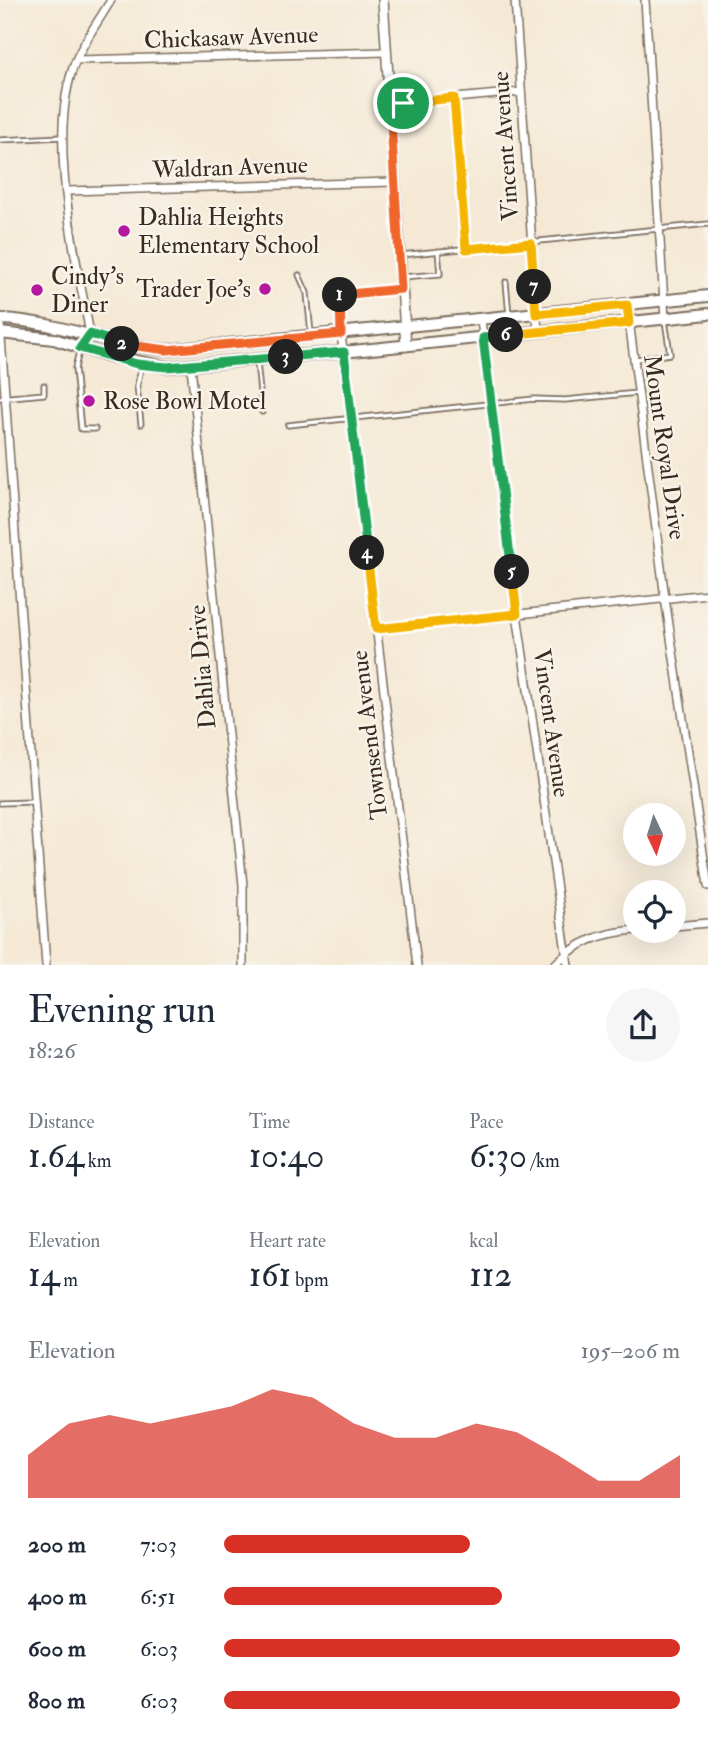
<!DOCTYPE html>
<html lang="en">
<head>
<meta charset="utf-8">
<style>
  :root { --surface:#fff; --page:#f6f6f7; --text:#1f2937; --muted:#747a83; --accent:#d93025 }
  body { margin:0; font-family:"IM FELL Double Pica",serif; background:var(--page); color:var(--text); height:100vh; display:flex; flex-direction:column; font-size:26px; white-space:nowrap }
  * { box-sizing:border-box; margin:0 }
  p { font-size:23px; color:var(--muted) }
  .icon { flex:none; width:38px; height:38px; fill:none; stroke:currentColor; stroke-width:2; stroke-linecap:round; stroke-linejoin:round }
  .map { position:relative; height:965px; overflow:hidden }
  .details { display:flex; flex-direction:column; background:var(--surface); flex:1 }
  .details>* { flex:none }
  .needle { width:46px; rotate:176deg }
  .buttons { position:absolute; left:623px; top:803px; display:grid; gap:14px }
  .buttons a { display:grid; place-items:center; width:63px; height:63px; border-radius:50%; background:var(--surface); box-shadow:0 7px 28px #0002; font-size:35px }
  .pin { position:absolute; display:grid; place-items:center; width:60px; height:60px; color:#fff; margin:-30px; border:4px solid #fff; border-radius:50%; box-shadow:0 2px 7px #0007 }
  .km { position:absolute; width:35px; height:35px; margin:-18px; border-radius:50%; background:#222; color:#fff; font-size:19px; line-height:35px; text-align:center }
  .round { display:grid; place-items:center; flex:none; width:74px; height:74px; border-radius:37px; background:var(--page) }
  .overview { display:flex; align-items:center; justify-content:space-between; height:119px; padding:0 28px }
  h1 { font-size:38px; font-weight:600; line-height:52px }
  .figures { display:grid; grid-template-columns:repeat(3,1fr); gap:10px; height:119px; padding:7px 28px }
  .figures div { display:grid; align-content:center }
  .figures b { font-size:35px; font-weight:600 }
  .figures small { font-size:19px; font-weight:400 }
  .figures p { font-size:19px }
  .chart { height:196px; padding:14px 28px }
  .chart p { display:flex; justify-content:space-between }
  .chart svg { width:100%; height:126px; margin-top:7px; fill:var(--accent); opacity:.7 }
  ul { padding:0 28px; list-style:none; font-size:23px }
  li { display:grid; grid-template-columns:112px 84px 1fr; align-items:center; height:52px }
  li i { height:18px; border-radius:9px; background:var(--accent) }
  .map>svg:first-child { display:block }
</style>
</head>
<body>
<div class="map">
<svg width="708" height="965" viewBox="0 0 708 965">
  <rect width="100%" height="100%" fill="#f7f3e8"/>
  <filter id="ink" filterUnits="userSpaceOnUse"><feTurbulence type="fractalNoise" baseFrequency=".0143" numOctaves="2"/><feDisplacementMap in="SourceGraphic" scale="14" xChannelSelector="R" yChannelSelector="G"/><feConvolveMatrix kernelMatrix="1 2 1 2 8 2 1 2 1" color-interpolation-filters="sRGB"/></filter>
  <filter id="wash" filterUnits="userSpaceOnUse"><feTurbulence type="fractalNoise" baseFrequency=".00686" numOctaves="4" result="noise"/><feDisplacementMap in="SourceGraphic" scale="28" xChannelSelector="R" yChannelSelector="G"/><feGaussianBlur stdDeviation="1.57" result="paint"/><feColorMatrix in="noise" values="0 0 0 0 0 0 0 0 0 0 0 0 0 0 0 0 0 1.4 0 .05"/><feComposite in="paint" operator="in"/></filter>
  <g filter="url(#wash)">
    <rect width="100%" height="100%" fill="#f5e9d5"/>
  </g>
  <g filter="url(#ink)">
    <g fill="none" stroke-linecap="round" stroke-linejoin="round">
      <g stroke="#7c6d5e" stroke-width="7">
        <path id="service" d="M454 100 466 249
          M0 140 62 137
          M401 255 708 224
          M299 275 307 293 311 334
          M402 277 440 274 438 251
          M506 282 509 315
          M341 332V295L399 289
          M80 348 75 368 81 429H95
          M636 359 670 354 665 320
          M257 362 262 412
          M0 398 44 394V385
          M141 424 137 386 142 364
          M288 425 534 399 565 400 638 393
          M0 803 32 802"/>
      </g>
      <g stroke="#7c6d5e" stroke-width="10">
        <path id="minor" d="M515 0 538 332
          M645 0 665 319
          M76 60 387 52
          M390 104 521 92
          M67 191 394 182
          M627 305 665 598 708 886
          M481 320 517 614 568 965
          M0 324 46 965
          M341 334 417 965
          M80 347 90 334C76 257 45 133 76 60 85 39 100 19 111 0
          M191 366 243 885V965
          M376 629 708 594
          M674 926 708 923
          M554 965C579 941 601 933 635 930"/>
      </g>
      <g stroke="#7c6d5e" stroke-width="12">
        <path id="tertiary" d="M383 0 406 346"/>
      </g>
      <g stroke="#7c6d5e" stroke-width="14">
        <path id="primary" d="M0 319C58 321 110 346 167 350L708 296
          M0 333 54 339 107 356 167 367 343 352 708 314"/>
      </g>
      <use href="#service" stroke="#fff" stroke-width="3.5"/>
      <use href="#minor" stroke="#fff" stroke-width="7"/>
      <use href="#tertiary" stroke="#fff" stroke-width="9"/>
      <use href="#primary" stroke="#fff" stroke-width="10"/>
    </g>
  </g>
  <g fill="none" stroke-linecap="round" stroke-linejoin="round" filter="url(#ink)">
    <g stroke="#fff" stroke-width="14">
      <path id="split-1" d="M340 295 401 289 390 104 403 103"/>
    </g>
    <g stroke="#fff" stroke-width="14">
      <path id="split-2" d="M122 344 167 350 341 334 340 295"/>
    </g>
    <g stroke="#fff" stroke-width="14">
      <path id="split-3" d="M122 344 90 334 80 348 137 364 167 367 286 357"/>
    </g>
    <g stroke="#fff" stroke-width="14">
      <path id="split-4" d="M286 357 344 352 367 553"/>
    </g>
    <g stroke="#fff" stroke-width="14">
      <path id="split-5" d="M367 553 376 629 517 614 512 572"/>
    </g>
    <g stroke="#fff" stroke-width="14">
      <path id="split-6" d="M506 335 483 338 512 572"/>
    </g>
    <g stroke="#fff" stroke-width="14">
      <path id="split-7" d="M506 335 629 323 627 305 536 314 534 287"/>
    </g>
    <g stroke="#fff" stroke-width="14">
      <path id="split-8" d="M403 103 454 98 466 249 531 243 534 287"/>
    </g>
    <use href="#split-1" stroke="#f0652b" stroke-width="9"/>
    <use href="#split-2" stroke="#f0652b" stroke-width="9"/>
    <use href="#split-3" stroke="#22a559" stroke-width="9"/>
    <use href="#split-4" stroke="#22a559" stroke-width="9"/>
    <use href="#split-5" stroke="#f5b400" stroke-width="9"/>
    <use href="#split-6" stroke="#22a559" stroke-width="9"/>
    <use href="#split-7" stroke="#f5b400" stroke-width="9"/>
    <use href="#split-8" stroke="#f5b400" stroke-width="9"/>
  </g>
  <g fill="#b5179e" stroke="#f7f3e8" stroke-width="2.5">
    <circle cx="124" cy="231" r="7"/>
    <circle cx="265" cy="289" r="7"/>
    <circle cx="37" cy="290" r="7"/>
    <circle cx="89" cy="401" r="7"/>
  </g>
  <g text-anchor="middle" stroke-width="5" stroke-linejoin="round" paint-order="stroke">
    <g font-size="24" fill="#3b2a1e" stroke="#f7f3e8">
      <text transform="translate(231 37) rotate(-2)" y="8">Chickasaw Avenue</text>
      <text transform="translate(505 146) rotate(-94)" y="8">Vincent Avenue</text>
      <text transform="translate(230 167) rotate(-2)" y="8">Waldran Avenue</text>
      <text transform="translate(665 447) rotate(82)" y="8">Mount Royal Drive</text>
      <text transform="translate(202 667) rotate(-95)" y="8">Dahlia Drive</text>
      <text transform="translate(552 723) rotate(82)" y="8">Vincent Avenue</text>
      <text transform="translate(369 735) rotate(-97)" y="8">Townsend Avenue</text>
    </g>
    <g font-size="24" fill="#3b2a1e" stroke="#f7f3e8" text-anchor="start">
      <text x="138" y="225">Dahlia Heights<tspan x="138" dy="28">Elementary School</tspan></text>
      <text x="51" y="284">Cindy's<tspan x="51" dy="28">Diner</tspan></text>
      <text x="251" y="297" text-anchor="end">Trader Joe's</text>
      <text x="103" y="409">Rose Bowl Motel</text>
    </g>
  </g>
</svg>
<div class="buttons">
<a><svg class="needle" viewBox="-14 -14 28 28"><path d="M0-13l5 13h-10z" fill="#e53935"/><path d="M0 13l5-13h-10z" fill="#747a83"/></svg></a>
<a><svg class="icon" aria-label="locate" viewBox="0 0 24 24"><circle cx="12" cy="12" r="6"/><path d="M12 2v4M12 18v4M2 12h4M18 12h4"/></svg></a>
</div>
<div class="pin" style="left:403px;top:103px;background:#1e9e55"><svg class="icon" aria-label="arrive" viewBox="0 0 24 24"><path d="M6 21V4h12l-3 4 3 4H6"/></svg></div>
<b class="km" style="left:340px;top:295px">1</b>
<b class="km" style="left:122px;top:344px">2</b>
<b class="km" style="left:286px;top:357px">3</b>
<b class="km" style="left:367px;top:553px">4</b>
<b class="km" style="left:512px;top:572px">5</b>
<b class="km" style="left:506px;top:335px">6</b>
<b class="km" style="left:534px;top:287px">7</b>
</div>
<section class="details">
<div class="overview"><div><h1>Evening run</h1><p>18:26</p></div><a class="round"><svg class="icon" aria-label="share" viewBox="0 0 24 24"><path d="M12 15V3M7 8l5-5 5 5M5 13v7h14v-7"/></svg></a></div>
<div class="figures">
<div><p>Distance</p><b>1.64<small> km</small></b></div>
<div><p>Time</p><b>10:40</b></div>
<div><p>Pace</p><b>6:30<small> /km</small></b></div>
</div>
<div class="figures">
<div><p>Elevation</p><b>14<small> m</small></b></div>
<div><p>Heart rate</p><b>161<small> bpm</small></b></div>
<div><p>kcal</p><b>112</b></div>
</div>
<div class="chart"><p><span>Elevation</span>195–206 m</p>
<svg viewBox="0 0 160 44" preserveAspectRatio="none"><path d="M0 44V29L10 18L20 15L30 18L40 15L50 12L60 6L70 9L80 18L90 23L100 23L110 18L120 21L130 29L140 38L150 38L160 29V44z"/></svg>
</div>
<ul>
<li><b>200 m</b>7:03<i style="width:54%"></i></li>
<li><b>400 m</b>6:51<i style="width:61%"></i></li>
<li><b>600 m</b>6:03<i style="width:100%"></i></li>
<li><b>800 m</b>6:03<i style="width:100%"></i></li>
</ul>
</section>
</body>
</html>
